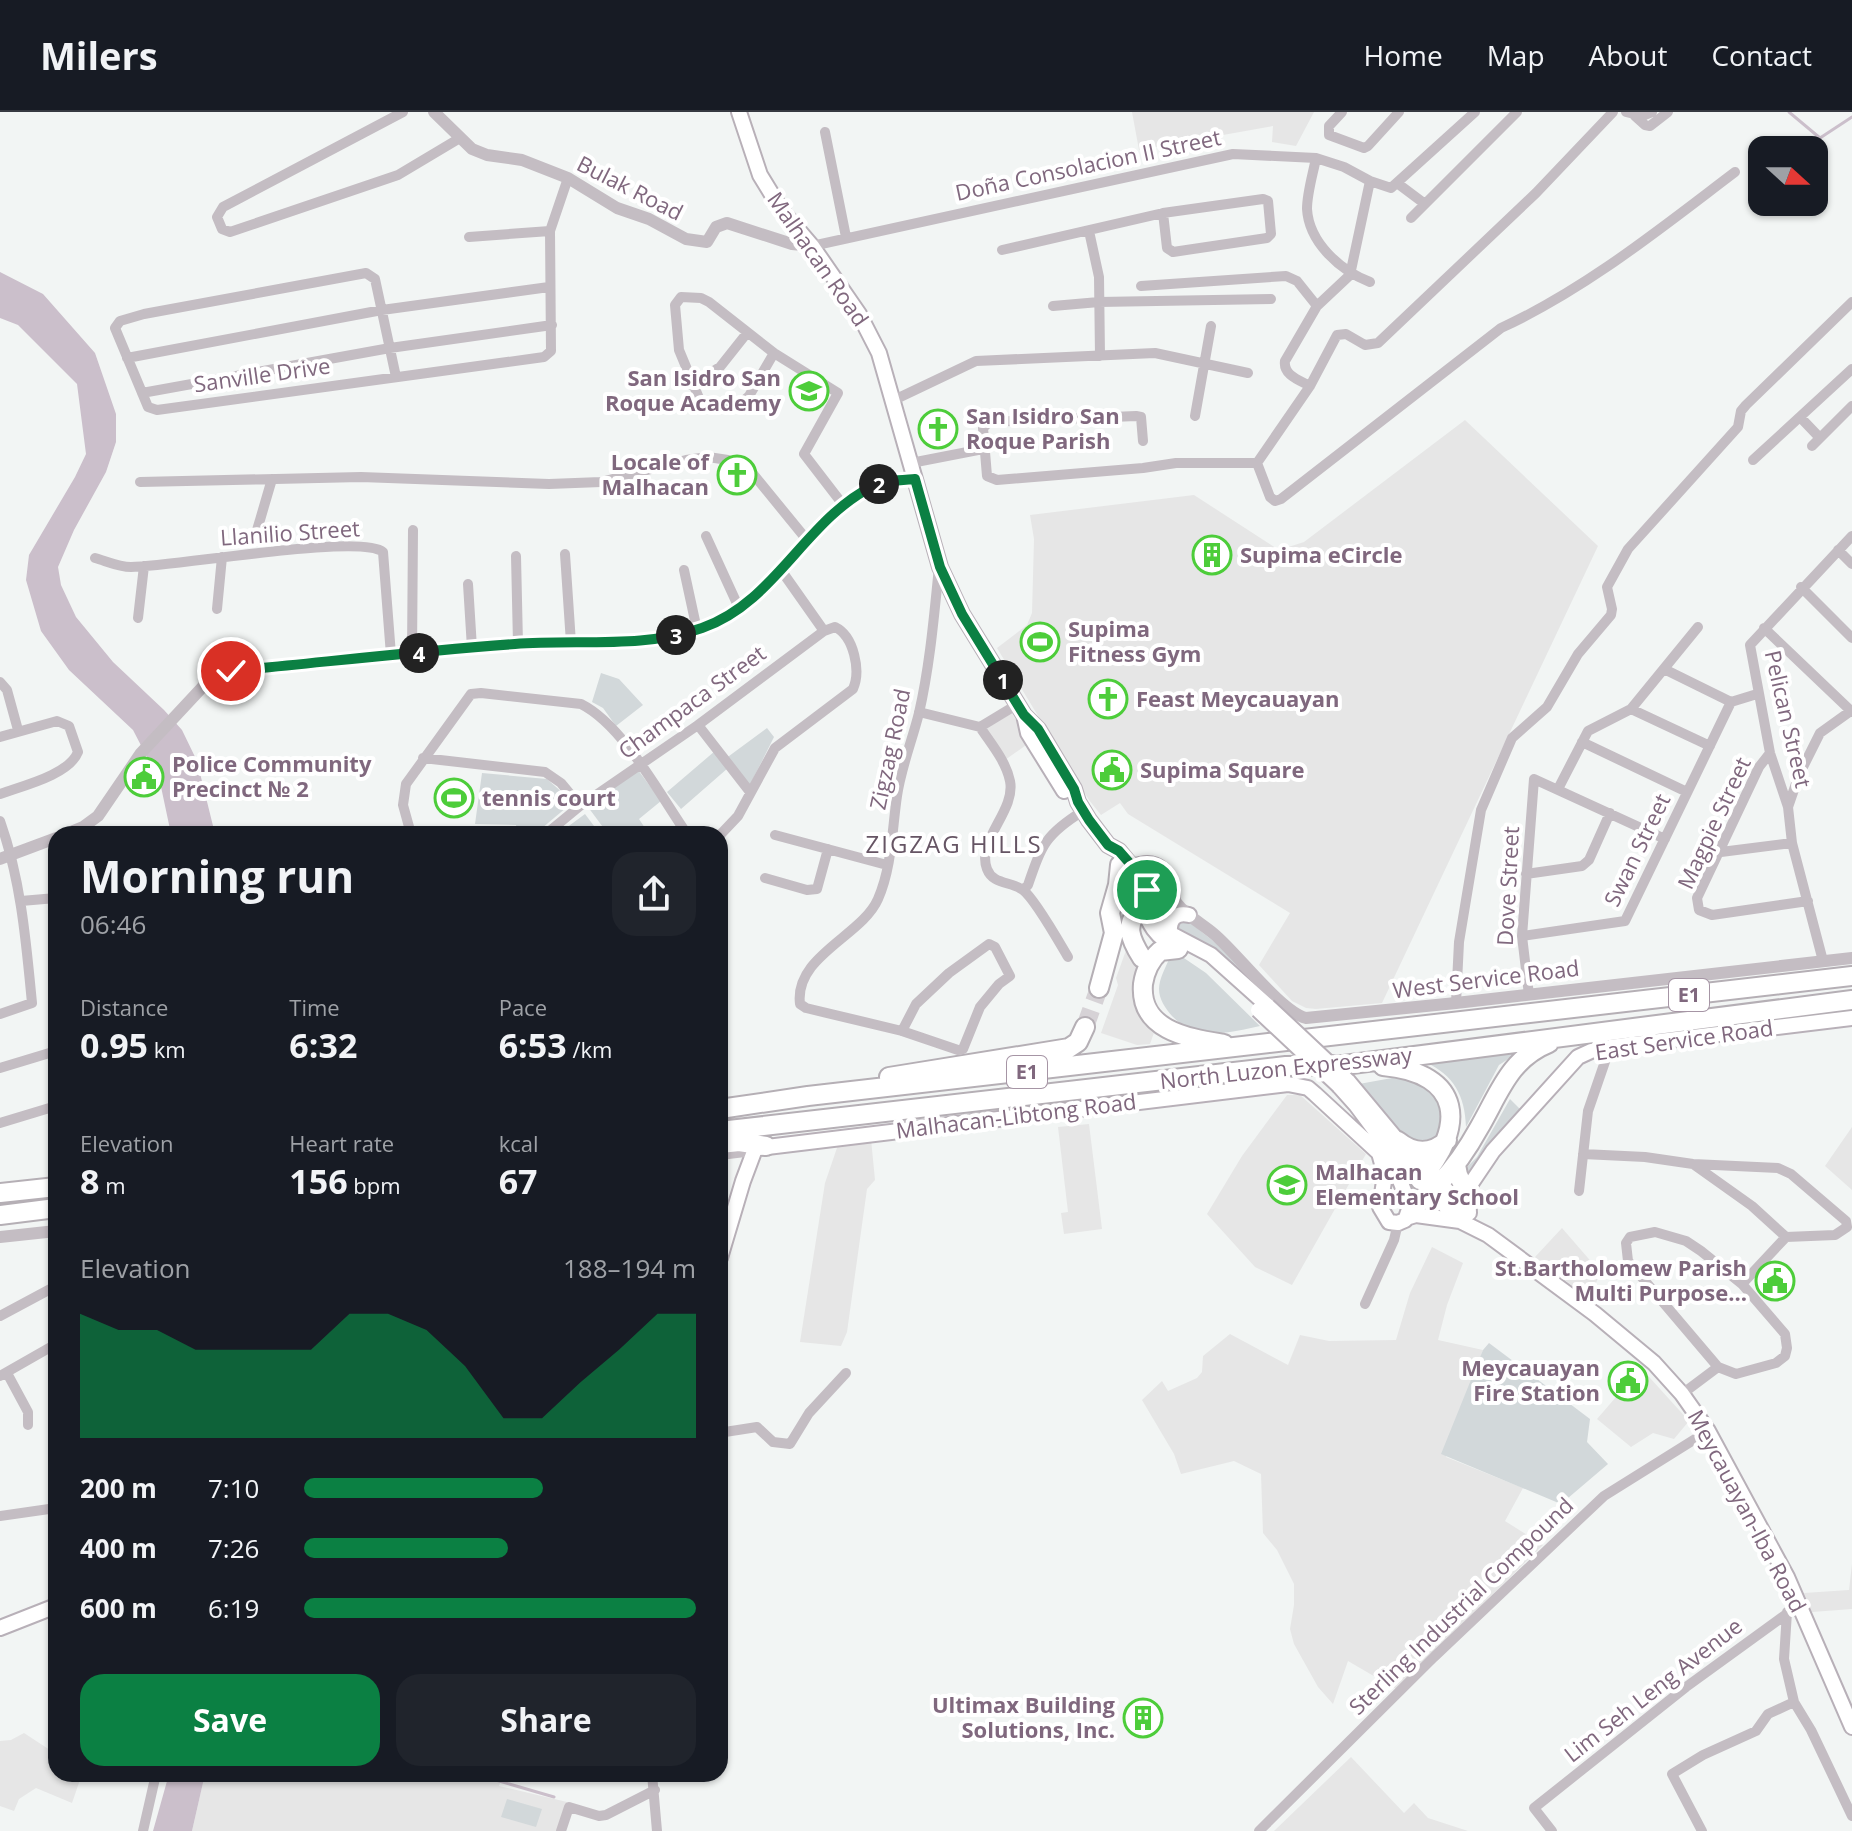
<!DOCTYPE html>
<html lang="en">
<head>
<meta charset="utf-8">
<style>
  :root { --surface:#171b24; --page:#20242c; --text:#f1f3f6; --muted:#9ea1a6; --line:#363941; --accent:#0b8043 }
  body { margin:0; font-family:"Open Sans",sans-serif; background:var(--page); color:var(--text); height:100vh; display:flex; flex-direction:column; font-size:30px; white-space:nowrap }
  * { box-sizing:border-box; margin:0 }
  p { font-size:26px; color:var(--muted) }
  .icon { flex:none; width:44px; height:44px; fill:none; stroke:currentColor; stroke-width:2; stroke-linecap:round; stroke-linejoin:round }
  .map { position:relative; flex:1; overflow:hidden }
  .drawer { position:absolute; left:48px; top:714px; width:680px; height:956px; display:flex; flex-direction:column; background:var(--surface); border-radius:24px; box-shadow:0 2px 6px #0004 }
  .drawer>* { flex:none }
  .needle { width:52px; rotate:111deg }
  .controls { position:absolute; left:1748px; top:24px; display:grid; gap:16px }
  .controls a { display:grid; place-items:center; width:80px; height:80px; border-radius:16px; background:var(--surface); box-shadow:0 2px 6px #0004; font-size:40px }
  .pin { position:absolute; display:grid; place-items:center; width:68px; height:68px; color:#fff; margin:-34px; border:4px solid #fff; border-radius:50%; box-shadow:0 2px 8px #0007 }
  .km { position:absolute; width:40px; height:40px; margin:-20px; border-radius:50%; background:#222; color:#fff; font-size:22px; line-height:40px; text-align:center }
  .round { display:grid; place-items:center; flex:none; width:84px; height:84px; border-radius:24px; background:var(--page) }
  .summary { display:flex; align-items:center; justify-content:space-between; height:136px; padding:0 32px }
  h1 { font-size:44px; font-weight:700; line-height:60px }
  .stats { display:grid; grid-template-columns:repeat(3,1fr); gap:12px; height:136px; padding:8px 32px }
  .stats div { display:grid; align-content:center }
  .stats b { font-size:34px; font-weight:700 }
  .stats small { font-size:22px; font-weight:400 }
  .stats p { font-size:22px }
  .chart { height:224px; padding:16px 32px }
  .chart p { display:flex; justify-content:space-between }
  .chart svg { width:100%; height:144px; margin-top:8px; fill:var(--accent); opacity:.7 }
  .action { display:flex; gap:16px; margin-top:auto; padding:16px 32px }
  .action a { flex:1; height:92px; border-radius:24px; background:var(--accent); color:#fff; font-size:32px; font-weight:700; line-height:92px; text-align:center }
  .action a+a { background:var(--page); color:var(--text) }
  ul { padding:0 32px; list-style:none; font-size:26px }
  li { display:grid; grid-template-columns:128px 96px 1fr; align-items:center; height:60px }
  li i { height:20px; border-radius:10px; background:var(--accent) }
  header { display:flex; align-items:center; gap:48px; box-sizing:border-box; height:112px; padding:0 40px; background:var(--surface); border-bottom:2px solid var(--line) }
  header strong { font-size:38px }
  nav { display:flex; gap:44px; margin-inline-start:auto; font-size:28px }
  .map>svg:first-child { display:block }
</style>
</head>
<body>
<header>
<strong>Milers</strong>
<nav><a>Home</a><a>Map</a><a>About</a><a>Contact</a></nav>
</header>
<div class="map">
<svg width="1852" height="1719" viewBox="0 0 1852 1719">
  <rect width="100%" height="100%" fill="#f2f5f4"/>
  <path fill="#e6e6e6" d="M1132 0H1314L1296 34 1272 30 1273 14 1139 38Z
    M1465 308 1598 434 1382 891 1316 897 1306 896 1292 889 1259 853 1290 801 1128 702 1120 691 1101 703 1089 688 997 536 1027 513 1032 501 1034 427 1030 403 1194 383 1279 438 1304 430Z
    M1012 601 1029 631 1005 648 986 617Z
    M1129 830 1138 856 1136 875 1156 915 1150 932 1137 933 1101 921 1118 873 1116 866Z
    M1287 983H1300L1366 1042 1292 1173 1255 1155 1207 1102 1242 1044Z
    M1089 1012 1102 1117 1064 1122 1061 1101 1068 1100 1058 1015Z
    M1852 1015V1078L1825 1054Z
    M871 1027 875 1068 867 1077 847 1220 841 1234 800 1230 825 1071 839 1030Z
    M1562 1116 1601 1161 1588 1186 1535 1145Z
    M1432 1135 1463 1151 1447 1193 1438 1228 1483 1238 1446 1345 1523 1376 1505 1409 1543 1433 1396 1577 1348 1549 1333 1592 1318 1575 1294 1532 1290 1517 1294 1493V1472L1277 1438 1263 1421 1261 1362 1234 1349 1181 1362 1174 1342 1142 1288 1162 1269 1168 1279 1197 1266 1202 1260 1203 1244 1230 1222 1288 1253 1300 1223 1329 1229 1396 1228 1410 1181Z
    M1641 1256 1689 1309 1674 1327 1653 1321 1631 1335 1597 1307Z
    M1852 1452V1497L1812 1500 1804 1481 1849 1478Z
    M24 1621 56 1642V1662H82L72 1691 36 1676 19 1687 14 1699 0 1694V1629L11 1628Z
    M1351 1645 1404 1701 1414 1691 1428 1706 1468 1719H1274Z
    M205 1662H503L499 1674 567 1690 559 1719H192Z"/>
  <path fill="#d2d8da" d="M601 561 619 567 643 593 616 614 603 596 592 590Z
    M767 616 774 625 750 673 725 647Z
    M715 639 728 656 681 697 667 680Z
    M638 658 661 689 639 707 649 722H608L588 695Z
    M482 661 547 667 573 690 535 722H518L516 713 475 712Z
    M585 702 600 722H558Z
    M1183 805 1222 836 1245 861 1177 818 1175 814Z
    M1178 842 1206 861 1260 914C1229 921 1196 929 1172 904 1165 896 1159 887 1159 877 1159 867 1165 857 1169 847Z
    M1522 938 1499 953 1466 1015C1465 984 1454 963 1425 950Z
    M1403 964 1417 965 1447 994 1436 1031H1408L1359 972Z
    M1510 987 1523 1000 1467 1063 1465 1057 1477 1045Z
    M1489 1231 1590 1307 1587 1330 1608 1352 1561 1392 1441 1342 1483 1238Z
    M507 1687 542 1697 536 1715 501 1705Z"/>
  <path fill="#cbbfcb" d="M0 160 43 182 95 241 116 302V330L106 360 74 418 58 455 61 473 76 505 113 550 164 598 182 618 197 649 215 722H171L160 670 133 618 69 558 41 519 26 468 29 443 75 365 86 342 77 272 18 213 0 206Z
    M169 1662H205L192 1719H153Z"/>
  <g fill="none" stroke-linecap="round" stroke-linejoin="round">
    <path stroke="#cbbfcb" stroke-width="3" d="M1789 0 1820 26 1852 5
      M475 1662 554 1685"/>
    <path stroke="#d6d2d6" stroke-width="18" stroke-dasharray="18 9" stroke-linecap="butt" d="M1085 915 1099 876"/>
    <g stroke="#b8b0b8" stroke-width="18">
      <path id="secondary" d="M739 0 760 63 782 99 812 134 859 202 879 241 940 455 962 502 1024 603 1038 617 1074 677 1078 690 1089 708 1108 733 1119 739 1142 767 1161 812 1173 823 1211 843 1268 894
        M1024 603 1028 621 1064 679
        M1133 755C1159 745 1169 761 1172 784
        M1122 756C1146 786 1140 821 1180 837
        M1170 821C1169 808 1175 800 1189 803
        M1348 969 1398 1029 1469 1101
        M1339 974 1356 993 1385 1032 1460 1109 1488 1123 1595 1202 1654 1251 1682 1282 1708 1319 1787 1465 1852 1615
        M1390 1043 1408 1089 1409 1097 1406 1106
        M1469 1101 1468 1076 1493 1039 1578 945 1591 939 1610 935 1852 906
        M1406 1106 1416 1103 1460 1109
        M720 1146 743 1069 755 1037 759 1036 1288 972 1308 976 1315 982 1379 1041 1385 1063 1380 1095 1389 1110 1398 1111 1405 1108 1439 1072
        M0 1516 56 1494"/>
    </g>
    <g stroke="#b5afb5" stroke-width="22">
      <path id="motorway" d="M1178 837 1160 839C1150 848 1145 859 1143 872 1139 919 1189 926 1224 932
        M1142 846C1130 827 1123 812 1142 795
        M1099 876 1114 821 1110 801 1118 773 1120 753
        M1383 954C1463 961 1467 1015 1420 1068
        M889 965 1069 936 1078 930 1085 915
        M720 997 808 984 1852 864
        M720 1019 1286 954 1344 953 1852 888
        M1398 1029C1414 1042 1431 1043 1447 1028
        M720 1032 739 1030 766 1034
        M1456 1053 1458 1063 1467 1081
        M1439 1072C1455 1055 1468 1036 1479 1016 1499 982 1509 947 1549 931
        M0 1081 56 1075
        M0 1103 56 1096"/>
    </g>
    <path stroke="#c4bdc3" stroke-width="10" d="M403 0 223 95 217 105 222 117 230 120 398 63 460 26
      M1342 0 1329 14V23L1364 36 1368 34 1399 0
      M1613 0 1536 81 1378 231 1365 233 1346 222 1337 223 1310 274 1257 351 1270 385 1275 389 1281 387 1501 216C1586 177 1661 116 1735 60
      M1626 0 1642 4 1652 0
      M1635 4 1645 13 1650 14 1668 0
      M825 20 846 125
      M1316 46C1313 62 1307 81 1307 97 1309 131 1341 159 1370 170
      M1370 69 1391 76 1475 0
      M1397 71 1425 92
      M1411 106 1517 0
      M1089 119 1099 165 1100 244
      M469 125 550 119
      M812 134 1233 42 1316 46 1344 55 1370 69 1350 163 1317 194 1285 249C1283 263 1299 268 1310 274
      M1002 138 1163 101 1263 87 1268 89 1271 122 1267 126 1173 140 1167 136 1163 101
      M1141 174 1286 164 1297 169 1317 194
      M1053 194 1099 190 1271 187
      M774 241 749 284 742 290 707 293 701 291 679 238 675 193 681 185 701 186 709 190 774 241 838 281 804 342 844 394
      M127 246 382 198 549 175
      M396 265 375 167 366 161 144 202 120 209 115 216 148 295 157 298 544 245 551 239 550 119 568 66
      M691 273 720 255 747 221
      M142 281 390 236 552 213
      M894 288 976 249 1155 241 1248 261
      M1195 304 1211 214
      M1800 305 1820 326
      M1143 329 1141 305 1136 304 989 310 983 316 987 364 997 368 1143 356 1176 351H1257
      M1812 334 1852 294
      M1753 348 1852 257
      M911 351 983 337
      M140 370 361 365 549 372 601 370 686 348 708 345 728 348 749 357 807 428
      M706 424 739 496
      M255 425 272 367
      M1838 438 1852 452
      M565 442 571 531
      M516 444 518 532
      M95 446C106 449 119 455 131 455 173 455 360 421 383 440L391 543
      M684 458 697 518
      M468 472 472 536
      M1801 475 1852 526
      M217 497 222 445
      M138 506 144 454
      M1764 516 1852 600
      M412 541 413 418
      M1664 557 1731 590
      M0 570 7 578 18 618
      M1731 590 1757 582
      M1631 597 1710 634
      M919 600 980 615 1018 592
      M698 613 750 680
      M980 615C991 632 1006 649 1010 669 1016 699 976 728 987 757 993 773 1011 769 1023 778 1035 787 1059 830 1068 845
      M0 625 57 609 69 614 78 640C69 663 22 674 0 682
      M1582 630 1687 680
      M1770 641 1759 655 1697 786 1699 798 1712 803 1808 789
      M423 646 545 660 561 671 580 694
      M1558 677 1588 619 1631 597 1698 515
      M1788 695 1770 641 1750 533 1852 424
      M0 709C21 768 26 829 32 891L0 902
      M411 722 403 693 406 672 471 582 481 581 581 592C623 613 660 683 687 722
      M546 722 580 694 698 613 824 519
      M720 723 738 704 775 636 853 577C861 559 854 524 835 515L824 519 781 458
      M775 723 887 753
      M1721 740 1792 731
      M1526 762 1582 754 1589 748 1610 701
      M765 766 807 778 817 777 828 737
      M1023 778 1028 773C1042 732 1046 722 1083 699
      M21 789 56 786
      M1522 824 1625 809 1731 590
      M1823 849 1792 731 1788 695 1799 663 1820 621 1852 598
      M1529 883 1522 824 1534 667 1665 727
      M1456 891 1459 830 1481 698 1512 626 1547 595 1578 542 1611 503 1612 497 1607 475 1628 437 1738 315 1741 299 1746 293 1852 190
      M902 919 916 892 949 861 989 832 995 835 1010 864 999 872 980 895 963 937 958 938 902 919 806 896 800 892C794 844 862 824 878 787 892 755 892 718 897 684 901 656 912 629 919 601 930 553 934 504 939 455
      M0 956 56 939
      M0 1011 56 994
      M1583 1042 1645 1045 1693 1052 1778 1056 1791 1062 1846 1109 1847 1115 1835 1123 1786 1125 1742 1172
      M1693 1052 1752 1094 1786 1125
      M1579 1079 1588 999 1610 935
      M1655 1120 1686 1129 1701 1139 1742 1172 1785 1222 1787 1236 1785 1244 1776 1251 1736 1262 1718 1255 1628 1149 1626 1131 1630 1125Z
      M1365 1192 1394 1128 1398 1111
      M0 1204 56 1174
      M7 1261 28 1300V1313
      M0 1264 56 1232
      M1682 1282 1718 1255
      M720 1318 725 1320 757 1315 773 1330 790 1332 809 1301 846 1261
      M0 1404 56 1396
      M1787 1500 1784 1547 1794 1590 1811 1618 1852 1704
      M652 1662 657 1719
      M143 1719 156 1662
      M561 1719 569 1695 599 1704 606 1703 655 1678
      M1259 1719 1434 1545 1604 1384 1708 1319
      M1552 1719 1534 1696 1686 1575 1799 1493
      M1702 1719 1672 1662 1703 1643 1756 1619 1768 1602 1794 1590"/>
    <path stroke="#c4bdc3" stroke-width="12" d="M434 0 472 37 487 43 522 48 568 66 617 96 649 107 686 127 707 130 716 115 727 111 792 132 812 134
      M66 722 83 715 98 704 141 641 210 567 220 561C318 548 417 539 516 532 576 528 638 535 697 518 773 497 804 408 873 374 886 368 901 368 915 367
      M0 747 56 726
      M1151 790 1172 784C1181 801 1200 810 1214 822 1237 841 1281 900 1306 906L1456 891 1852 846
      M720 1042 753 1038
      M0 1125 56 1119"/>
    <use href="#secondary" stroke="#fff" stroke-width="14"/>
    <use href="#motorway" stroke="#fff" stroke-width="18"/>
    <g stroke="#b8b0b8" stroke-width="18" stroke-linecap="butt">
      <path id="secondary-bridge" d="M1268 894 1348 969
        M1258 898 1339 974"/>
    </g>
    <use href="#secondary-bridge" stroke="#fff" stroke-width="14"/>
  </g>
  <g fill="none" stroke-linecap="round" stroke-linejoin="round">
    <g stroke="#fff" stroke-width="16">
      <path id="route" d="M231 559C326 550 420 539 515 532 576 527 643 537 702 516 775 491 805 408 873 374 886 368 901 368 915 367L940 455 962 502 1024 603 1038 617 1074 677 1078 690 1089 708 1108 733 1119 739 1133 755 1147 778"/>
    </g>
    <use href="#route" stroke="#0b8043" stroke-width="10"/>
  </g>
  <defs>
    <g id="school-ring" transform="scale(2)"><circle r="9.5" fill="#fff" stroke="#4dcd3a" stroke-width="1.5"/><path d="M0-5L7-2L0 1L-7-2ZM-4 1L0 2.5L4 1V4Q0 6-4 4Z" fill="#4dcd3a"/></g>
    <g id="church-ring" transform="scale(2)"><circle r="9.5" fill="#fff" stroke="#4dcd3a" stroke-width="1.5"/><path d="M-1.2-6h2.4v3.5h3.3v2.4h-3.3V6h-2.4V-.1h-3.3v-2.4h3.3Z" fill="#4dcd3a"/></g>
    <g id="building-ring" transform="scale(2)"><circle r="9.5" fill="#fff" stroke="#4dcd3a" stroke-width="1.5"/><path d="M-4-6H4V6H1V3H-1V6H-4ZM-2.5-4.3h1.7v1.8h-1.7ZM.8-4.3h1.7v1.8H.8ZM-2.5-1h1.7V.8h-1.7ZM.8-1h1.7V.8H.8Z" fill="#4dcd3a"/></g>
    <g id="stadium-ring" transform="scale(2)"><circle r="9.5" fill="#fff" stroke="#4dcd3a" stroke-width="1.5"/><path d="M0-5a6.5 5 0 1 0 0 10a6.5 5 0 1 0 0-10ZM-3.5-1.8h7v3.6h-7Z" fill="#4dcd3a"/></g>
    <g id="civic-ring" transform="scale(2)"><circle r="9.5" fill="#fff" stroke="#4dcd3a" stroke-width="1.5"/><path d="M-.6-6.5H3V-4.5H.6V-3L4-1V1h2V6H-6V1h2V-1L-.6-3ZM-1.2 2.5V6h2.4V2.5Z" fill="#4dcd3a"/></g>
  </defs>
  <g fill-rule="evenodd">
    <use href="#school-ring" x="809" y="279"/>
    <use href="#church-ring" x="938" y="317"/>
    <use href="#church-ring" x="737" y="363"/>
    <use href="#building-ring" x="1212" y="443"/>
    <use href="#stadium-ring" x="1040" y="530"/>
    <use href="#church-ring" x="1108" y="587"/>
    <use href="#civic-ring" x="1112" y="658"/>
    <use href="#civic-ring" x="144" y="665"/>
    <use href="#stadium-ring" x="454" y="686"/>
    <use href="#school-ring" x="1287" y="1073"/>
    <use href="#civic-ring" x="1775" y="1169"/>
    <use href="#civic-ring" x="1628" y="1269"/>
    <use href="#building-ring" x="1143" y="1606"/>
  </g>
  <g text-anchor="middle" stroke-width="8" stroke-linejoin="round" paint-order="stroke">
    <g fill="#fff" stroke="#a695a5" stroke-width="2">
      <rect x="1669" y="867" width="40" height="32" rx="6"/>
      <rect x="1007" y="944" width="40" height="32" rx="6"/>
    </g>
    <g font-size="20" font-weight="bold" fill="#80687e">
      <text x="1689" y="890">E1</text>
      <text x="1027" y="967">E1</text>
    </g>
    <g font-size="22" fill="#80687e" stroke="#fff">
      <text transform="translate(1088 53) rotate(-12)" y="8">Doña Consolacion II Street</text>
      <text transform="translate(630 76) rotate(27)" y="8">Bulak Road</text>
      <text transform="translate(818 147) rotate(55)" y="8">Malhacan Road</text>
      <text transform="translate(262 263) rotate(-8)" y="8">Sanville Drive</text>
      <text transform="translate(290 421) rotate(-4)" y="8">Llanilio Street</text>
      <text transform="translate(692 590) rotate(-36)" y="8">Champaca Street</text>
      <text transform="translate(1788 607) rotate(77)" y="8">Pelican Street</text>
      <text transform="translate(890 637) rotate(-78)" y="8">Zigzag Road</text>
      <text transform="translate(1714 711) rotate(-65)" y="8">Magpie Street</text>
      <text transform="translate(1637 738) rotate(-64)" y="8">Swan Street</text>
      <text transform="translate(1508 774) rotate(-87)" y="8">Dove Street</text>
      <text transform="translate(1486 867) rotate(-7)" y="8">West Service Road</text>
      <text transform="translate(1684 928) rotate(-8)" y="8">East Service Road</text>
      <text transform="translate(1286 956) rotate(-6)" y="8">North Luzon Expressway</text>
      <text transform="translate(1016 1004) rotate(-7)" y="8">Malhacan-Libtong Road</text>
      <text transform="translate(1747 1399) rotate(62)" y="8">Meycauayan-Iba Road</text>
      <text transform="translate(1461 1494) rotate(-44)" y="8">Sterling Industrial Compound</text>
      <text transform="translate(1653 1578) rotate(-38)" y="8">Lim Seh Leng Avenue</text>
    </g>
    <g font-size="22" font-weight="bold" fill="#80687e" stroke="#fff" text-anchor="start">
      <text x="781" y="274" text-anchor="end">San Isidro San<tspan x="781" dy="25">Roque Academy</tspan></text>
      <text x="966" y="312">San Isidro San<tspan x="966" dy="25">Roque Parish</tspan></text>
      <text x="709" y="358" text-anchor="end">Locale of<tspan x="709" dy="25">Malhacan</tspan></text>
      <text x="1240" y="451">Supima eCircle</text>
      <text x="1068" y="525">Supima<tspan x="1068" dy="25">Fitness Gym</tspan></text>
      <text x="1136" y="595">Feast Meycauayan</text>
      <text x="172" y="660">Police Community<tspan x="172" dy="25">Precinct № 2</tspan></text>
      <text x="1140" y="666">Supima Square</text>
      <text x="482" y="694">tennis court</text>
      <text x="1315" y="1068">Malhacan<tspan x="1315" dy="25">Elementary School</tspan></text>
      <text x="1747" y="1164" text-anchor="end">St.Bartholomew Parish<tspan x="1747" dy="25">Multi Purpose...</tspan></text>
      <text x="1600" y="1264" text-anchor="end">Meycauayan<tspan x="1600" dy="25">Fire Station</tspan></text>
      <text x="1115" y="1601" text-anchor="end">Ultimax Building<tspan x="1115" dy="25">Solutions, Inc.</tspan></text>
    </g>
    <g font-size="24" letter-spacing="2" fill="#665564" stroke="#fff">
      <text x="954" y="741">ZIGZAG HILLS</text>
    </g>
  </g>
</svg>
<div class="controls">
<a><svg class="needle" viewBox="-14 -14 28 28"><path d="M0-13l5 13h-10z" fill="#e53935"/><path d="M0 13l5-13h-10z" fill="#9ea1a6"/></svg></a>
</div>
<div class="pin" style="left:1147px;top:778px;background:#1e9e55"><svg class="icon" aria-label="arrive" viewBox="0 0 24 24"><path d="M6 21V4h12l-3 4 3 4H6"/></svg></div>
<div class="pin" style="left:231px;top:559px;background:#d93025"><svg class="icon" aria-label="check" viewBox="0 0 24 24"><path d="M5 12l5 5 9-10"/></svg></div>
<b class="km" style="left:1003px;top:568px">1</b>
<b class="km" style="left:879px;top:372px">2</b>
<b class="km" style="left:676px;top:523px">3</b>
<b class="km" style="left:419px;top:541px">4</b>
<section class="drawer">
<div class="summary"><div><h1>Morning run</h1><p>06:46</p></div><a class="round"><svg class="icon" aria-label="share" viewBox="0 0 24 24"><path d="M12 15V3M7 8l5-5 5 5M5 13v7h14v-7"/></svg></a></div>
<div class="stats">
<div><p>Distance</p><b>0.95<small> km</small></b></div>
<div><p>Time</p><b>6:32</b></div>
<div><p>Pace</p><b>6:53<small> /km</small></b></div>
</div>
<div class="stats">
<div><p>Elevation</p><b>8<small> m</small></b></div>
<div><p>Heart rate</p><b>156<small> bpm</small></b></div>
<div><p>kcal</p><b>67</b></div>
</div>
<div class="chart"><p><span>Elevation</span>188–194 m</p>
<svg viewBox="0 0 160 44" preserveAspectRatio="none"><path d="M0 44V6L10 11L20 11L30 17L40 17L50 17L60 17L70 6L80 6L90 11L100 22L110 38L120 38L130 27L140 17L150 6L160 6V44z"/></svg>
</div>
<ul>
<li><b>200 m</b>7:10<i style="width:61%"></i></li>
<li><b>400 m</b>7:26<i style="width:52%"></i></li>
<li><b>600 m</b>6:19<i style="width:100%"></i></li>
</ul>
<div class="action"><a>Save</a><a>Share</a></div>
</section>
</div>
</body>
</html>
